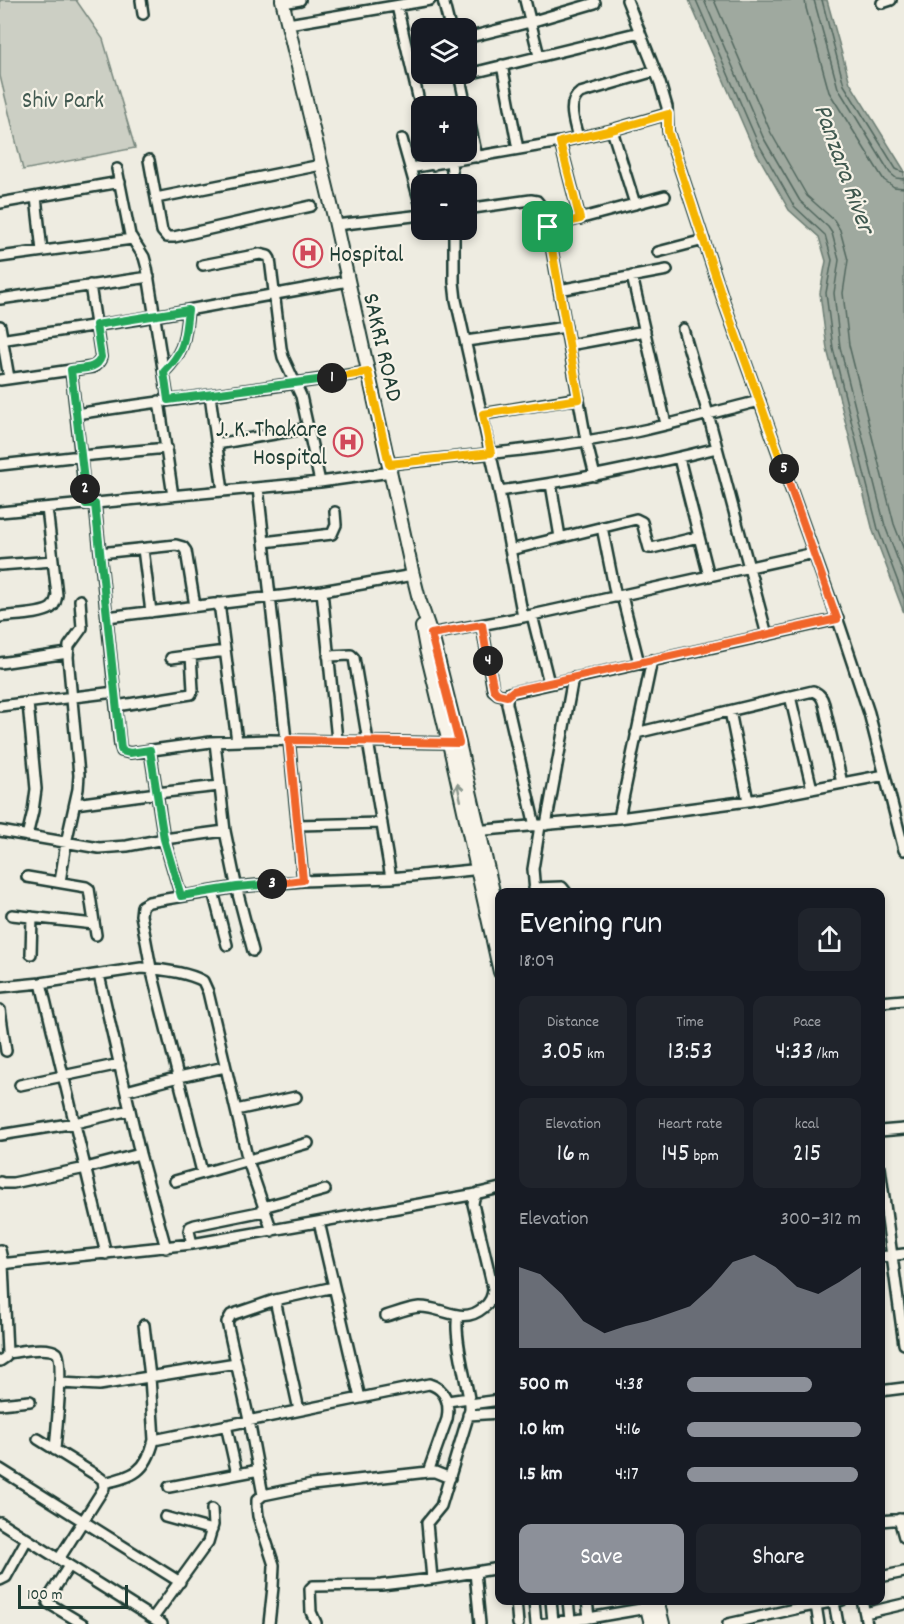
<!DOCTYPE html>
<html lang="en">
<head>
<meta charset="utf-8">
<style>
  :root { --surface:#171b24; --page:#20242c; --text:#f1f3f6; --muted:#9ea1a6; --accent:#8c9099 }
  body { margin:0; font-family:Dekko,sans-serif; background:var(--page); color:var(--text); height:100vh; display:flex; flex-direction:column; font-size:22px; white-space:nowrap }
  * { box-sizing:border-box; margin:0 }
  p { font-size:20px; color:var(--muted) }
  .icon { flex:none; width:33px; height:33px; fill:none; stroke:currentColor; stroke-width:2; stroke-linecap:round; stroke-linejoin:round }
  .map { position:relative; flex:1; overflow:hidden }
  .panel { position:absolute; left:495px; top:888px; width:390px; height:717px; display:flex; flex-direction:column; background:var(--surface); border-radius:12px; box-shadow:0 3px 9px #0003 }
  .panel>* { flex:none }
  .fabs { position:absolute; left:411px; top:18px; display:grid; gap:12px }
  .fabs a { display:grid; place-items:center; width:66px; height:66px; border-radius:12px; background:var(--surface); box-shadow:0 3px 9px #0003; font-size:30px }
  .scale { position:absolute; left:18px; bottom:15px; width:110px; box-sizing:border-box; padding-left:6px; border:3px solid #1f3d34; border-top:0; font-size:16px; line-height:21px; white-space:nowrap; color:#1f3d34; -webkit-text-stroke:4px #f7f3e8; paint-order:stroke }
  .pin { position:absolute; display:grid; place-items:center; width:51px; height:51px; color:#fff; margin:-26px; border-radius:12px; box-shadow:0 3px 9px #0006 }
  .km { position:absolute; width:30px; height:30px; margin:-15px; border-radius:50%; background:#222; color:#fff; font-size:16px; line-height:30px; text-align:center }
  .round { display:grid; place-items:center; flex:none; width:63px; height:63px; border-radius:12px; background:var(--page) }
  .summary { display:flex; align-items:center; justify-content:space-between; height:102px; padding:0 24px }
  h1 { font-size:33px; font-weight:600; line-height:45px }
  .metrics { display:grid; grid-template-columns:repeat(3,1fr); gap:9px; height:102px; padding:6px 24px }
  .metrics div { display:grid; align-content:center; border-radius:12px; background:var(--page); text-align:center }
  .metrics b { font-size:26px; font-weight:600 }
  .metrics small { font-size:16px; font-weight:400 }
  .metrics p { font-size:16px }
  .chart { height:168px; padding:12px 24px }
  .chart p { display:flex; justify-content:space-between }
  .chart svg { width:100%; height:108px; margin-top:6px; fill:var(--accent); opacity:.7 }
  .button { display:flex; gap:12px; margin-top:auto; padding:12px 24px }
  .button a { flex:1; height:69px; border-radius:12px; background:var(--accent); color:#fff; font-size:24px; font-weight:600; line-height:69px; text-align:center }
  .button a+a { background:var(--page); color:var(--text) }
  ul { padding:0 24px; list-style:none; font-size:20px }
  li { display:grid; grid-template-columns:96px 72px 1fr; align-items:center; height:45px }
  li i { height:15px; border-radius:8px; background:var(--accent) }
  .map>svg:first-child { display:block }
</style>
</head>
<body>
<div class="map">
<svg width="904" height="1624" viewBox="0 0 904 1624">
  <rect width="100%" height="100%" fill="#eeece1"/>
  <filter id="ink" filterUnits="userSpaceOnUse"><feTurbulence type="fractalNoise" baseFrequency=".0167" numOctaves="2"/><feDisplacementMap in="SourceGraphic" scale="12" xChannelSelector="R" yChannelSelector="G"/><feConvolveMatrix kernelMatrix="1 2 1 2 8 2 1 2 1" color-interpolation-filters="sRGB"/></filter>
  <g filter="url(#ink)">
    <path fill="#cccfc4" stroke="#76867c" stroke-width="1.5" d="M0 0H76L103 39 135 148 23 170 0 76Z"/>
    <path fill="#9fa99f" stroke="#6c7e74" stroke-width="1.5" d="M689 0H827L850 83 904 170V613L873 531 827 349 820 293 826 261 819 237 789 210 751 143Z"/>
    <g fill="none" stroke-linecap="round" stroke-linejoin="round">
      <path stroke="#52685f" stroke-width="1.5" d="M696 0 757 141 794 206 825 235 832 260 826 293 833 348 878 529 904 598
        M704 0 763 137 800 201 828 227 832 233 839 260 834 293 840 347 885 526 904 576
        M714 0 771 133 807 196 834 220 840 230 848 260 843 293 849 345 894 524 904 550
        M805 0 806 8 829 92 884 180 894 187 904 188
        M814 0 838 88 890 173 896 178 904 179
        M822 0 844 85 896 169 900 171 904 172"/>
      <g stroke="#1f3d34" stroke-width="14">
        <path id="minor" d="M141 0 143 14
          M443 0 450 28
          M525 0 539 56
          M627 0 660 83 667 107 668 131 671 141 724 302 840 626 869 713 904 850
          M283 3 300 0
          M882 3 891 0
          M397 6 422 114
          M288 24 430 0
          M466 38 530 22 595 3
          M502 65 518 149
          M459 74 477 157
          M460 76 640 32
          M612 130 635 204
          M578 138C575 124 566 103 580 93L655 71
          M402 139 422 210
          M560 142 580 219
          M430 152 433 165
          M149 160 162 231 167 237H174L311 206
          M451 161 453 184
          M410 168 560 142 612 130 667 114
          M117 169 130 235 144 257 147 268 168 400
          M36 197 42 251
          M156 198 321 165
          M0 203 120 182
          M466 209 531 200 537 201 545 211 586 440 595 476
          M336 225 422 215
          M548 227 665 196
          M454 230V282L456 300 499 491 523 617
          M658 252 704 240
          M0 257 132 239
          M203 265 260 254 268 256 270 259 281 348 283 357 301 396 320 482
          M632 276 666 424
          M559 290 667 270
          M0 299 149 277
          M0 326 9 378
          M683 329 708 414 767 635
          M0 340 138 319 348 281
          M466 341 566 327
          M569 345 645 331
          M71 370 86 504
          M164 372C186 349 184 340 188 310
          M0 380 93 367C97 364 100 362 101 357L90 285
          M210 395 223 491
          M159 401 173 496
          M76 414C173 399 271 388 368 372
          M483 414 579 398
          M217 444 309 428
          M679 458 709 576
          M389 464C471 455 554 449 635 432 677 423 718 411 760 401
          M0 465 81 456 167 448
          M551 484 560 537
          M258 488 286 740
          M499 491C573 481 645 466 717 448
          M95 504 120 745 122 751 130 753 211 742 270 740 454 743
          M0 512 320 482 391 472
          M602 527 616 597
          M264 542 332 534 336 525 335 512
          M143 549 151 612
          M510 550 636 519 642 522 649 548H652L698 537
          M100 553 176 545 183 547 186 551 195 606
          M0 565 53 561
          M322 591 337 740
          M622 596 639 663
          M219 603 237 741
          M532 615 549 683
          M0 617C12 615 42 615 51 608 55 605 56 600 57 595L47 508
          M107 617 322 591 413 575
          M482 625 493 690 498 694 507 696
          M431 634 523 617 814 553
          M328 656 351 655 354 658 391 878
          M171 658 225 651
          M0 663 68 653
          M790 696 812 789
          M0 706 115 692
          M116 706 191 694 193 690 191 655
          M730 711 748 801
          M636 733 813 691C820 694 822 697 824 704L842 783
          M289 740 303 881
          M215 742 225 831 238 894 253 951
          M150 750 164 839 181 896
          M75 804 157 793 219 786
          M619 818 652 660
          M297 825 382 823
          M546 825 573 678
          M535 826 507 704V696L509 693 838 619
          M0 831 99 848 127 846 164 839 225 831
          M474 831 619 818 748 801 885 775
          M27 836 33 811 36 789 28 703
          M27 877 86 887 89 889 96 935
          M60 882 66 843 78 789 79 775 68 657 69 646 82 628 80 600
          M534 888 562 887 566 892
          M213 891 227 945
          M535 892 533 869 540 826
          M12 915 94 924
          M31 954 32 917
          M99 975 140 1154 166 1248
          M41 983 106 1254
          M0 987 41 983 141 968C158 969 187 972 203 981L208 992 248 1161 272 1231
          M880 1002 904 1000
          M0 1010 6 1051
          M20 1085 120 1064
          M126 1091 179 1077 225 1067
          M236 1110 296 1097
          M880 1131 904 1129
          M0 1135 75 1123 130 1110
          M880 1168 904 1344
          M202 1172 151 968 141 915 142 906 149 902 237 887 303 881 391 878 482 869
          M175 1181 308 1143
          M0 1182 3 1183H13L86 1168 140 1154
          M263 1207 325 1190
          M319 1222 360 1398
          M192 1244 189 1231 190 1227 195 1225 264 1211
          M0 1250 3 1264 7 1353 6 1357 0 1361
          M880 1257 904 1254
          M0 1264 192 1244 471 1195 500 1188
          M275 1300 299 1410
          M386 1316C396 1313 408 1308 419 1307 442 1306 462 1326 483 1308 490 1303 493 1296 493 1288L473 1204 474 1198 478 1193
          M7 1353C18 1352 48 1345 57 1353 64 1360 56 1436 55 1450
          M60 1383 99 1385 236 1363
          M880 1391 904 1388
          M448 1401 469 1398
          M0 1404 30 1401
          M470 1404 500 1400
          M468 1415 500 1413
          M226 1425 237 1474
          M38 1439 99 1477 103 1480 104 1488 59 1559
          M154 1440 429 1384C446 1389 450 1403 447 1419L428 1472
          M0 1469 180 1582
          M104 1483C134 1476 146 1472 154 1440L150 1377 144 1325
          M169 1487 259 1470
          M263 1495 249 1420 227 1322 231 1315 275 1300 334 1287
          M165 1517 212 1530
          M899 1519 904 1537
          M880 1521 904 1519
          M0 1522 162 1624
          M69 1566 49 1597 48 1603 83 1624
          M475 1572 480 1624
          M880 1577 904 1572
          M432 1579 427 1523 441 1506 470 1410V1404C467 1384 453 1333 458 1316
          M0 1580 6 1577 27 1539
          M516 1600 518 1624
          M534 1600 536 1624
          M551 1600 553 1622
          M568 1600 570 1620
          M587 1600 589 1618
          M862 1600 867 1624
          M834 1602 838 1624
          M816 1605 819 1624
          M865 1613 904 1604
          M153 1618 208 1542 213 1525 212 1509
          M316 1623 311 1612 310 1589 313 1586 381 1585 432 1579 500 1568
          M269 1624 273 1587 274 1565 258 1516 257 1507V1500L263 1495 312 1485 428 1472H435L450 1478
          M538 1624 583 1619 647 1608
          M728 1624 799 1608 842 1600"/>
      </g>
      <g stroke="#1f3d34" stroke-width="16">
        <path id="major" d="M282 0 335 221 413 575 419 599 434 643 459 743 500 922
          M422 627 426 649 449 743 500 972
          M645 1600 651 1624
          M657 1600 663 1624"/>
      </g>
      <use href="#minor" stroke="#f7f3e8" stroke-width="9"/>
      <use href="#major" stroke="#f7f3e8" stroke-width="12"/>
    </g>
    <defs><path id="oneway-shaft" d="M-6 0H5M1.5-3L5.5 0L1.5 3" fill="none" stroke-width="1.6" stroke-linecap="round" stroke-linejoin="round" transform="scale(1.5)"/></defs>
    <use stroke="#8b988e" href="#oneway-shaft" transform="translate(459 792) rotate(-102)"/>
  </g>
  <g fill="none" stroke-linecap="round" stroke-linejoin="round" filter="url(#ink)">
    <g stroke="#fff" stroke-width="12">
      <path id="split-1" d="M332 378 368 372 389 464 491 453 483 414 579 399 548 227"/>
    </g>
    <g stroke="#fff" stroke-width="12">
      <path id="split-2" d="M85 489 71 370C82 368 97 370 101 357L96 325 188 310C184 340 186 349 164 372L168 400 332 378"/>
    </g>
    <g stroke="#fff" stroke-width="12">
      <path id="split-3" d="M85 489 86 504H95L121 749 122 751 130 753 150 750 164 839 181 896 237 887 272 884"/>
    </g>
    <g stroke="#fff" stroke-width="12">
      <path id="split-4" d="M272 884 303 880 289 740 459 743 431 634 482 625 488 661"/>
    </g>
    <g stroke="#fff" stroke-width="12">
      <path id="split-5" d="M488 661 494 690 498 694 507 696 513 691 837 619 784 469"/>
    </g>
    <g stroke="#fff" stroke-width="12">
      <path id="split-6" d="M548 227 580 219 560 142 612 130 668 114V131L671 141 724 302 784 469"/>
    </g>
    <use href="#split-1" stroke="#f5b400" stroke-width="8"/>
    <use href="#split-2" stroke="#22a559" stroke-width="8"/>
    <use href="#split-3" stroke="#22a559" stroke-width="8"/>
    <use href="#split-4" stroke="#f0652b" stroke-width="8"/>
    <use href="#split-5" stroke="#f0652b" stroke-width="8"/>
    <use href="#split-6" stroke="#f5b400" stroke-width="8"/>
  </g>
  <defs>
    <g id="hospital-ring" transform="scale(1.5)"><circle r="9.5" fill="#f7f3e8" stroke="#d1495b" stroke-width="1.5"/><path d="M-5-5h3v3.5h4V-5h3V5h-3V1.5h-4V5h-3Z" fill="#d1495b"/></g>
  </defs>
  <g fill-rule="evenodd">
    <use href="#hospital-ring" x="308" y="253"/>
    <use href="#hospital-ring" x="348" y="442"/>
  </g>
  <g text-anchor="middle" stroke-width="4.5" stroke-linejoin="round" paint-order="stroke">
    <g font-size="24" fill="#425a51" stroke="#f7f3e8">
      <text x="63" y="107">Shiv Park</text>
    </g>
    <g font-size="24" fill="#1f3d34" stroke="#f7f3e8" text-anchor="start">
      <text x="329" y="261">Hospital</text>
      <text x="327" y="436" text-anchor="end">J. K. Thakare<tspan x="327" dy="28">Hospital</tspan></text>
    </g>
    <g font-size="24" fill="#1f3d34" stroke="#f7f3e8">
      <text transform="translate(384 347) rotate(77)" y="8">SAKRI ROAD</text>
    </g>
    <g font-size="26" font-style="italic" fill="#3f584f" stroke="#f7f3e8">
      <text transform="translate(846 168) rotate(70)" y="9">Panzara River</text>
    </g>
  </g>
</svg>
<div class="fabs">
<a><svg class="icon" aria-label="layers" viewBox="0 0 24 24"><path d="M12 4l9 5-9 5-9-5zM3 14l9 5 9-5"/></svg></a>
<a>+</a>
<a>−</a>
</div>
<div class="scale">100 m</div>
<div class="pin" style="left:548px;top:227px;background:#1e9e55"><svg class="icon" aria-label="arrive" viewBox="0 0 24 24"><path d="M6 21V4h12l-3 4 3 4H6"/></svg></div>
<b class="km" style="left:332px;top:378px">1</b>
<b class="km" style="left:85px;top:489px">2</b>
<b class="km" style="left:272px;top:884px">3</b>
<b class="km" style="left:488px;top:661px">4</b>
<b class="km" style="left:784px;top:469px">5</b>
<section class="panel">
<div class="summary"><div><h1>Evening run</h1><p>18:09</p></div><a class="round"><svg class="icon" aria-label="share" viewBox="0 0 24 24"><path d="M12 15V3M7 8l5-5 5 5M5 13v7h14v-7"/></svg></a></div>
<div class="metrics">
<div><p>Distance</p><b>3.05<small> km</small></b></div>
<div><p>Time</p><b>13:53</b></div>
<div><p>Pace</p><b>4:33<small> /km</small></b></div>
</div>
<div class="metrics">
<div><p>Elevation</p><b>16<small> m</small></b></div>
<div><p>Heart rate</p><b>145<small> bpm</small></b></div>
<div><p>kcal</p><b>215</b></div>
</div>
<div class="chart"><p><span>Elevation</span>300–312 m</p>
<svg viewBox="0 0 160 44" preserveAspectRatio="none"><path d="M0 44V11L10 14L20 22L30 33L40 38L50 35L60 33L70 30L80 27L90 19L100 9L110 6L120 11L130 19L140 22L150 17L160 11V44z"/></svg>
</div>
<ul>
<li><b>500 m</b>4:38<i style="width:72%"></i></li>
<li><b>1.0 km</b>4:16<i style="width:100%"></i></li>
<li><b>1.5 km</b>4:17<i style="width:98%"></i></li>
</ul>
<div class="button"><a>Save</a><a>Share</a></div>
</section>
</div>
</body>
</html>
